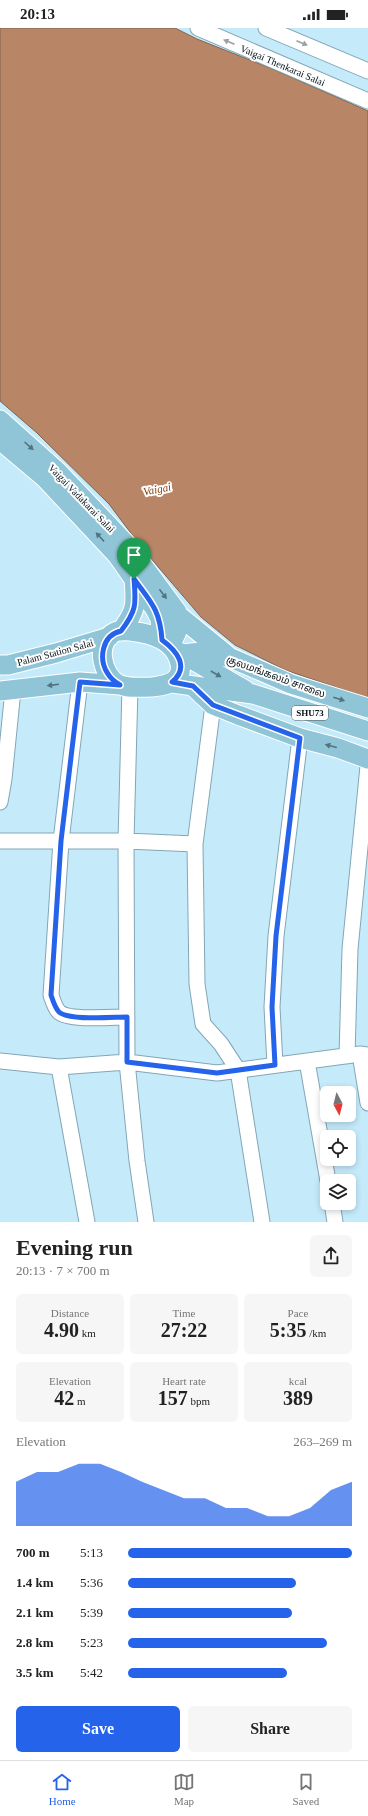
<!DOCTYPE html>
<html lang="en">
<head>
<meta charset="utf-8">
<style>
  :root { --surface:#fff; --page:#f6f6f6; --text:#222; --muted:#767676; --line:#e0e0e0; --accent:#2563eb }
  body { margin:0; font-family:"Times New Roman","Noto Sans Tamil",serif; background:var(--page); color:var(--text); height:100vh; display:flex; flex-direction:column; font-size:15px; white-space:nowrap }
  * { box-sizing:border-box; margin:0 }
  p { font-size:13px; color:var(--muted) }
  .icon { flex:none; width:22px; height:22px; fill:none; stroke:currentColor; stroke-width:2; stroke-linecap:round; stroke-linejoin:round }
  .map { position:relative; height:1194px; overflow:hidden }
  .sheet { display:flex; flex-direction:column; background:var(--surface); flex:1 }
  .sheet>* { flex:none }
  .needle { width:26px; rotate:173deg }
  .controls { position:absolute; left:320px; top:1058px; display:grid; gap:8px }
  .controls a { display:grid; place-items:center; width:36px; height:36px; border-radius:6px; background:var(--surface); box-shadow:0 2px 6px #0003; font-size:20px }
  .pin { position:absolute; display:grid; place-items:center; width:34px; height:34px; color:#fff; margin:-41px -17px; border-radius:50% 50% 50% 0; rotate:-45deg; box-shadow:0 0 4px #0007 }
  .pin .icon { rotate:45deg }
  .round { display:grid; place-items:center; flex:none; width:42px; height:42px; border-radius:6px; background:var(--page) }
  .overview { display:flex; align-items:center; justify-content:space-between; height:68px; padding:0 16px }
  h1 { font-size:22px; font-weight:800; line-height:30px }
  .figures { display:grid; grid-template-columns:repeat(3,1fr); gap:6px; height:68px; padding:4px 16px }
  .figures div { display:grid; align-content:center; border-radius:6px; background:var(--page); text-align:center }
  .figures b { font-size:20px; font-weight:800 }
  .figures small { font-size:11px; font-weight:400 }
  .figures p { font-size:11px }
  .chart { height:112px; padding:8px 16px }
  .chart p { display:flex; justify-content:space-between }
  .chart svg { width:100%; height:72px; margin-top:4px; fill:var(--accent); opacity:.7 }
  .cta { display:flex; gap:8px; margin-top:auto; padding:8px 16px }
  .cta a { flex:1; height:46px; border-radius:6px; background:var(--accent); color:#fff; font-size:16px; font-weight:800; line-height:46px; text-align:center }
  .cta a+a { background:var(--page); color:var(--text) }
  ul { padding:0 16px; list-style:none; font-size:13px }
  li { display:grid; grid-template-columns:64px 48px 1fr; align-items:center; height:30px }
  li i { height:10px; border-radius:5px; background:var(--accent) }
  .status { display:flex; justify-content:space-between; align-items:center; height:28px; padding:0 20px; background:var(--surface); direction:ltr }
  .status svg { height:11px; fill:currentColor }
  .tabs { display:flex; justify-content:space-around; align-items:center; height:56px; border-top:1px solid var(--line); background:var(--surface); font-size:11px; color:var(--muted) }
  .tabs a { display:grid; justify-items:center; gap:2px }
  .tabs .active { color:var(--accent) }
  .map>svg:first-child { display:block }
</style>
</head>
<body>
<div class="status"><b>20:13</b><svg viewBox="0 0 49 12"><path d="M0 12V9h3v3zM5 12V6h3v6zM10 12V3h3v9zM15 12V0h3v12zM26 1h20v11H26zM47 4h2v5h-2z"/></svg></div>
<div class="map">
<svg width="368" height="1194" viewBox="0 0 368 1194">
  <rect width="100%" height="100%" fill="#c5ebfb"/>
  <path fill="#b88667" stroke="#82634f" d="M0 0H175L197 11 275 42 368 83V670L285 642 235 617 201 589 142 520 109 476 37 405 0 373Z"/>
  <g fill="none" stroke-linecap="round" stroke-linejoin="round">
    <g stroke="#82a6b5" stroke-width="17">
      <path id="minor" d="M198 0 368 73
        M266 0 368 43
        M80 654 61 813 51 967C53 973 55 980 59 984 69 993 113 989 127 989
        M130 659 126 813 127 1034 137 1133 146 1194
        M0 774 4 751 13 662
        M0 813H126L195 816 197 956 203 996 221 1016 238 1042 262 1194
        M195 816 213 677
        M360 1026 368 1075
        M347 1028 350 921 368 738
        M0 1033 59 1039 127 1034 217 1045 360 1026 368 1027
        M307 1033 328 1153
        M275 1037 272 979 276 908 300 710
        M59 1039 87 1194
        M332 1175 335 1194"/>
    </g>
    <g stroke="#fff" stroke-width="21">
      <path id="major" d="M0 392 57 443 129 519 177 584C181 599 177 604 170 618
        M0 412 45 450 117 527 155 581 160 591 162 612
        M178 587 227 627
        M121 603C137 582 136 576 134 551
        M130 603C149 605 173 611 179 632 181 638 181 645 177 650 171 657 160 658 152 659 141 659 128 661 118 656 102 647 94 614 115 604 119 602 125 603 130 603Z
        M179 624 245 662
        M182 626 202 624 231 630 291 656 368 680
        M0 637H8L56 625 109 609
        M172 655 253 666 368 703
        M193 658 213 677 238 687 300 710 338 720 368 731
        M0 663 80 654 120 657"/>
    </g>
    <use href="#minor" stroke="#fff" stroke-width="15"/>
    <use href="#major" stroke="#90c5d7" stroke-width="19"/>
  </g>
  <defs><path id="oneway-solid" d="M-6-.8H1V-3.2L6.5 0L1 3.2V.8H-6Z"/></defs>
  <g fill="#9ba0a2">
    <use href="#oneway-solid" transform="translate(229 14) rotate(-157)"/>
    <use href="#oneway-solid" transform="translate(302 15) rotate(23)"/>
  </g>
  <g fill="#517481">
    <use href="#oneway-solid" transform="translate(29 418) rotate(42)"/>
    <use href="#oneway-solid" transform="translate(100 509) rotate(-133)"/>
    <use href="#oneway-solid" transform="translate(163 566) rotate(53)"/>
    <use href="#oneway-solid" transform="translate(216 646) rotate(30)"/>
    <use href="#oneway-solid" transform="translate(53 657) rotate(173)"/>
    <use href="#oneway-solid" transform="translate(339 671) rotate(17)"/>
    <use href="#oneway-solid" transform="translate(331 718) rotate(-165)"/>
  </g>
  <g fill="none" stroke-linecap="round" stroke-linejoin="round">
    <g stroke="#fff" stroke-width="8">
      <path id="route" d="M134 551C151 574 160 582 162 612 177 623 190 639 172 654L193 658 213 677 300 710 276 908 272 979 275 1037 217 1045 127 1034V989C113 989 69 993 59 984 55 980 53 973 51 967L61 813 80 654 120 657C115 654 111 651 108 646 98 631 102 607 121 603 137 582 136 576 134 551Z"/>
    </g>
    <use href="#route" stroke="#2563eb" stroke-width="5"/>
  </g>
  <g text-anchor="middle" stroke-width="4" stroke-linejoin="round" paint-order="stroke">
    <rect fill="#fff" stroke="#50595d" stroke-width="1" x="292" y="678" width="36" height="14" rx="3"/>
    <g font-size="9" font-weight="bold" fill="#051217">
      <text x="310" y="688">SHU73</text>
    </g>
    <g font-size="10" fill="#051217" stroke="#fff">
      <text transform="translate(283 37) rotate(23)" y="4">Vaigai Thenkarai Salai</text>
      <text transform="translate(82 470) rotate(46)" y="4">Vaigai Vadakarai Salai</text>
      <text transform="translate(55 624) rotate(-15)" y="4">Palam Station Salai</text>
      <text transform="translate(276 648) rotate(20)" y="4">குலமங்கலம் சாலை</text>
    </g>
    <g font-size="11" font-style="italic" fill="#81420e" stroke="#fff">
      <text transform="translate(157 461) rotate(-11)" y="4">Vaigai</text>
    </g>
  </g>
</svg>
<div class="controls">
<a><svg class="needle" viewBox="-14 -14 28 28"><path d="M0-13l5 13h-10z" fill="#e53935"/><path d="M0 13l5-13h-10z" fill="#767676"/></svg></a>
<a><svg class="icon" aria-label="locate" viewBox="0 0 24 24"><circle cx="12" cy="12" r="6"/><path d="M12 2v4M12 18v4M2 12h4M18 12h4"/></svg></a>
<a><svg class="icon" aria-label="layers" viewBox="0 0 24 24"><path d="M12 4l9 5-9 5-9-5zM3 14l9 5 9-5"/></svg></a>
</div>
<div class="pin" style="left:134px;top:551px;background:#1e9e55"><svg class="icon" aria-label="arrive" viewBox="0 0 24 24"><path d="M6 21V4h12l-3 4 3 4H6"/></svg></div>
</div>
<section class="sheet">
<div class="overview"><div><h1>Evening run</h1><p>20:13 · 7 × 700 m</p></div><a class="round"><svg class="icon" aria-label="share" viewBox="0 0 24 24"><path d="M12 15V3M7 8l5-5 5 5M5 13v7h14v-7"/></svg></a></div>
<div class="figures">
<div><p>Distance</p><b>4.90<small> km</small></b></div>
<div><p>Time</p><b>27:22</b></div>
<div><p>Pace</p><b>5:35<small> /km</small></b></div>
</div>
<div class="figures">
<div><p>Elevation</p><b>42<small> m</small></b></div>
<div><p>Heart rate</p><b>157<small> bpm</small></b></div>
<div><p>kcal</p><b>389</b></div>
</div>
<div class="chart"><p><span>Elevation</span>263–269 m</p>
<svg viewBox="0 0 160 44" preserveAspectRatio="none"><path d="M0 44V17L10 11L20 11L30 6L40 6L50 11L60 17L70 22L80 27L90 27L100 33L110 33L120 38L130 38L140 33L150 22L160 17V44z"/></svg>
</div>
<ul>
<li><b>700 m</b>5:13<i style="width:100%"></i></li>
<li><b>1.4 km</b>5:36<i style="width:75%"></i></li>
<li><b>2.1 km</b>5:39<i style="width:73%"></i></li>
<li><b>2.8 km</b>5:23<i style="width:89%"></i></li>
<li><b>3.5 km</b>5:42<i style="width:71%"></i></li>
</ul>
<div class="cta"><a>Save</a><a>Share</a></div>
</section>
<nav class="tabs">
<a class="active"><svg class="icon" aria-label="home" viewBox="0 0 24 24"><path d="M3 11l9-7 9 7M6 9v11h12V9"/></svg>Home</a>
<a><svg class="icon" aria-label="map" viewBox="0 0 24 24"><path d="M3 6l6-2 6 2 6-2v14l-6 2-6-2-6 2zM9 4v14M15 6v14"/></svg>Map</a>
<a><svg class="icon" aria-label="saved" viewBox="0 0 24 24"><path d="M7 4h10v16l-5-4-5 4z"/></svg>Saved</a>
</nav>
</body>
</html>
